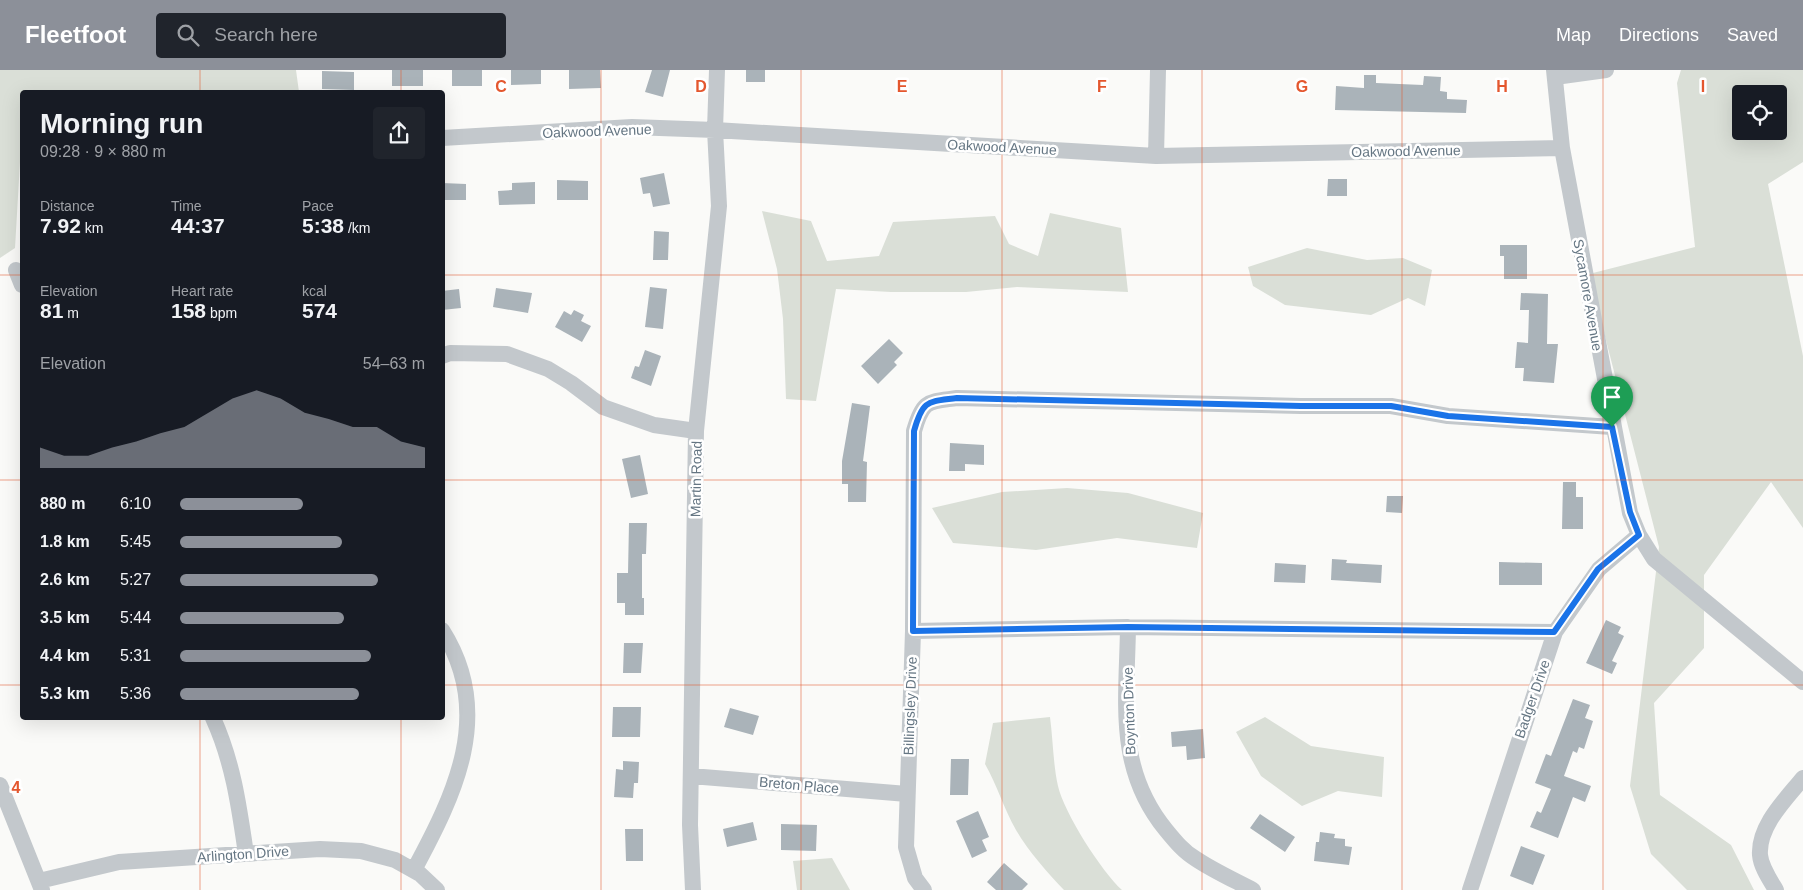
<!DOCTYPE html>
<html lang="en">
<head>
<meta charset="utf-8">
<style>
  :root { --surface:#171b24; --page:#20242c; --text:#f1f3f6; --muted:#9ea1a6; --accent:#8c9099 }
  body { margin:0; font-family:Helvetica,sans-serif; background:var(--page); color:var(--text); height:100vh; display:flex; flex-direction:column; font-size:19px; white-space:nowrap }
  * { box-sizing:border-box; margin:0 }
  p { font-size:16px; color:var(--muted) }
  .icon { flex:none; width:28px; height:28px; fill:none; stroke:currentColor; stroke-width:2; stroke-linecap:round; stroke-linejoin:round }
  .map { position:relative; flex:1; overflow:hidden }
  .drawer { position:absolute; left:20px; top:20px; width:425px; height:630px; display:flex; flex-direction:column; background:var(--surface); border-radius:5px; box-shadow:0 5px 20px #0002 }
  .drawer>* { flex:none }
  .buttons { position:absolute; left:1732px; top:15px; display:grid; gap:10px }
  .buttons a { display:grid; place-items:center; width:55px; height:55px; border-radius:5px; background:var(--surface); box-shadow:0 5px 20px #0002; font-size:25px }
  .pin { position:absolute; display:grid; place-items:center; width:42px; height:42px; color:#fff; margin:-51px -21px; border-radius:50% 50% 50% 0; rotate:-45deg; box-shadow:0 0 5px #0007 }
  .pin .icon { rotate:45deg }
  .round { display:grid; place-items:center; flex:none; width:52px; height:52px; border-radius:5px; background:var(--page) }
  .headline { display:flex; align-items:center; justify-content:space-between; height:85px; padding:0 20px }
  h1 { font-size:28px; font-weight:700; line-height:38px }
  .metrics { display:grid; grid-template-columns:repeat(3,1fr); gap:8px; height:85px; padding:5px 20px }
  .metrics div { display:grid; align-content:center }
  .metrics b { font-size:21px; font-weight:700 }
  .metrics small { font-size:14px; font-weight:400 }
  .metrics p { font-size:14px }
  .chart { height:140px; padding:10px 20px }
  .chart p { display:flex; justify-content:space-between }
  .chart svg { width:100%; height:90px; margin-top:5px; fill:var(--accent); opacity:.7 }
  ul { padding:0 20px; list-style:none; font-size:16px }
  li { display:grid; grid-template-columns:80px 60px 1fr; align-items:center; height:38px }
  li i { height:12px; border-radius:6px; background:var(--accent) }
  header { display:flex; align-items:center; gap:30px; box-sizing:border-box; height:70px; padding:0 25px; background:var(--accent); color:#fff }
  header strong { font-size:24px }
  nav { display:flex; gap:28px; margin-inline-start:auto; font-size:18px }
  .search { width:350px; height:45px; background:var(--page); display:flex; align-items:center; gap:12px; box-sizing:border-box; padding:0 18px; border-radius:5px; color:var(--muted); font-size:19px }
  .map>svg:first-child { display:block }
</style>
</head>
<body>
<header>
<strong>Fleetfoot</strong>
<div class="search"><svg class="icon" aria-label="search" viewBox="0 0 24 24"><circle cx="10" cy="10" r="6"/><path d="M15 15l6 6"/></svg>Search here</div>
<nav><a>Map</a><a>Directions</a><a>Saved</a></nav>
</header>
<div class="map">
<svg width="1803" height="820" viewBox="0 0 1803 820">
  <rect width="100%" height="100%" fill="#fafaf8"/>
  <path fill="#dadfd7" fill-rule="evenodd" d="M0 0H296L299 22H22V91L20 92 15 178 0 188Z
    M1681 0H1803V92L1768 114 1803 286V458L1771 412 1704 505V578L1654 633 1660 725 1731 775 1754 820H1687L1651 784 1630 716 1659 477 1589 204 1695 177 1677 13ZM1741 24H1779V61H1741Z
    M762 141 811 151 827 191 879 186 893 152 995 146 1009 174 1038 186 1050 143 1121 158 1128 222 1017 217 966 222H891L836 219 816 331 786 329 783 249 777 199Z
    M1307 178 1367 190 1403 188 1432 200 1425 236 1408 228 1371 245 1285 235 1253 216 1248 197Z
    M1067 418 1128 423 1203 443 1197 478 1117 468 1036 480 953 473 932 438 1002 422Z
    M1050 647C1053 669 1053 694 1058 716 1064 743 1102 802 1122 820H1064C1047 802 1029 782 1016 760 1004 739 997 715 985 694L993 653Z
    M1265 647 1311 676 1384 687 1382 727 1338 721 1302 736 1261 706 1236 662Z
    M832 788 850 820H797L793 791Z"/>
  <path fill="#aab3b9" d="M392 0H423V16H392Z
    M452 0H482V16H452Z
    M511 0H541V14L511 15Z
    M569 0H600L601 18 569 19Z
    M652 0H670L663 27 645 22Z
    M746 0H765V12H746Z
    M322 1 354 2V20L322 19Z
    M1364 5H1376V13L1423 15 1424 6 1441 7 1440 21 1447 22V29L1467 30 1466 43 1335 40 1336 16 1364 18Z
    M664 103 670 134 653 137 650 123 643 124 640 108Z
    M1328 109H1347V126H1327Z
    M557 110 588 111V130H557Z
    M535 112V134L499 135 498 121 512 120V113Z
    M442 113 466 114V130H442Z
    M654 161 669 162 668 190H653Z
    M1500 175H1527V209H1504V186H1500Z
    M650 217 667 219 663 259 645 257Z
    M496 218 532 223 528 243 493 237Z
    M459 219 461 238 442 240V221Z
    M1521 223 1548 224 1547 274H1558L1554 313 1523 311 1524 298H1515L1517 272 1528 273 1529 240H1520Z
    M574 240 584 245 581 251 591 256 582 272 555 257 564 241 571 245Z
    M889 269 903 283 894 292 897 295 878 314 861 296Z
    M645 280 661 286 651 316 631 308 635 296 639 297Z
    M852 333 870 336 863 391 867 392 866 432H848V414H842V391Z
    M950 373 984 375V395L965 394V401H949Z
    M640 385 648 424 631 428 622 389Z
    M1563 412H1576V427H1583V459H1562Z
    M1387 426H1403L1402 443 1386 442Z
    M629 453H647L646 484H642V528H644V545H625V533H617V503H628Z
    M1332 489 1347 490 1346 493 1382 495 1381 513 1331 510Z
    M1499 492 1542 493V515H1499Z
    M1275 493 1306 495 1305 513 1274 512Z
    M1606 550 1621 557 1618 563 1624 566 1612 591 1617 593 1612 604 1586 593Z
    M624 573H643L641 603H623Z
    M1573 629 1590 635 1585 648 1593 651 1584 679 1579 677 1577 683 1573 681 1564 706 1591 716 1585 732 1573 727 1558 768 1530 757 1537 741 1541 743 1551 719 1535 713 1546 684 1551 686Z
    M613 637H641L640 667H612Z
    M730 638 759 646 753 665 724 657Z
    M1203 659 1205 688 1187 690 1186 676 1172 677 1171 662Z
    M951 689H969L968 725H950Z
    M623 691 639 692 638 713H634L633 728 614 727 616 699 623 700Z
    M978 741 989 767 982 770 987 781 972 788 956 751Z
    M1260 744 1295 767 1285 782 1250 758Z
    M753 752 757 770 727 777 723 759Z
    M781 754 817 755 816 781 781 780Z
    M625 759H643V791H626Z
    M1320 762 1335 764 1334 768 1345 769V776L1352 777 1349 795 1314 791 1316 772H1319Z
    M1521 776 1545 785 1533 815 1510 806Z
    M1004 793 1028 814 1022 820H996L987 812Z"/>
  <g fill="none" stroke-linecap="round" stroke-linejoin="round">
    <path stroke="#c3c8cc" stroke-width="16" d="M1554 0 1562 78 1630 443 1639 465 1654 489 1803 612
      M1555 7 1606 0
      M442 68 632 57 715 60 1156 86 1562 78
      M1156 86 1158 0
      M16 200 22 215
      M442 286 450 283 507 284 548 299 571 313 603 337 654 355 696 361
      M1128 557C1127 631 1115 698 1166 760 1175 771 1184 782 1196 789 1214 801 1234 810 1253 820
      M913 561 1128 557 1555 562
      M213 648C233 692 239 736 246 784
      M691 706 907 724
      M0 715 42 820
      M414 800C455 724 495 643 442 560
      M39 811 119 792 320 779 361 781 395 790 420 804 437 820
      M693 820 690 755 696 361 719 136 715 60 717 0
      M924 820 915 808 906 777 913 561 914 361C923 329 928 332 957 328L1301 336H1391L1448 346 1612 357
      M1470 820 1555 562 1599 499 1639 465
      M1776 820C1770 810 1761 797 1760 785 1758 756 1786 729 1803 708"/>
  </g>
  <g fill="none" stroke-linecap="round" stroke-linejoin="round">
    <g stroke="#fff" stroke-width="10">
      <path id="route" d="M957 328 1301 336H1391L1448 346 1612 357 1630 442 1639 465 1598 499 1554 562 1128 557 913 561 914 361C923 329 928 332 957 328Z"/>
    </g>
    <use href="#route" stroke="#1a73e8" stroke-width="6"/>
  </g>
  <path fill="none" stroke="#e4572e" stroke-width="1" stroke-opacity="0.55" d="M200 0V22M401 0V22M601 0V820M801 0V820M1002 0V820M1202 0V820M1402 0V820M1603 0V820M0 205H22M442 205H1803M0 410H22M442 410H1803M0 615H22M442 615H1803M200 648V820M401 648V820"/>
  <g text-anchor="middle" stroke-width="5" stroke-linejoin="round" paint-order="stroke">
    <g font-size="14" fill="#657683" stroke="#fff">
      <text transform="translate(597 61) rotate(-2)" y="5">Oakwood Avenue</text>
      <text transform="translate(1002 77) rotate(3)" y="5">Oakwood Avenue</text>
      <text transform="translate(1406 81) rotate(-1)" y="5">Oakwood Avenue</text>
      <text transform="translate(1588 225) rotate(80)" y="5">Sycamore Avenue</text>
      <text transform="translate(696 409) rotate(-89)" y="5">Martin Road</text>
      <text transform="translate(1532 629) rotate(-71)" y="5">Badger Drive</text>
      <text transform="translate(910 636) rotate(-88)" y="5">Billingsley Drive</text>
      <text transform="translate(1129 641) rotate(-92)" y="5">Boynton Drive</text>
      <text transform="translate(799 715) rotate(5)" y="5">Breton Place</text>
      <text transform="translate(243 784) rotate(-4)" y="5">Arlington Drive</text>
    </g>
  </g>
  <g font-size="16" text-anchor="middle" font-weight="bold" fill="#e4572e" stroke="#fff" stroke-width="5" stroke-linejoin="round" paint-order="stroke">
    <text x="501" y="22">C</text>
    <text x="701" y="22">D</text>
    <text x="902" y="22">E</text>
    <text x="1102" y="22">F</text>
    <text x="1302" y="22">G</text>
    <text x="1502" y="22">H</text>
    <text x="1703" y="22">I</text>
    <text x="16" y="723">4</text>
  </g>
</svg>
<div class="buttons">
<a><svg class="icon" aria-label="locate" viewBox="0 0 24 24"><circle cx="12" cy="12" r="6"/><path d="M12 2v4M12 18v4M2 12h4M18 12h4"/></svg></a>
</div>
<div class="pin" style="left:1612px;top:357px;background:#1e9e55"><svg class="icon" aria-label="arrive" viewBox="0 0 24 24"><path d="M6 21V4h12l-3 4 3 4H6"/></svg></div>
<section class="drawer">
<div class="headline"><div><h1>Morning run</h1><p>09:28 · 9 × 880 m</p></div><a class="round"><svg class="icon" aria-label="share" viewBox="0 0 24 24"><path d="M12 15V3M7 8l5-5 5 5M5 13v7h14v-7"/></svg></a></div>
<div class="metrics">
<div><p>Distance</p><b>7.92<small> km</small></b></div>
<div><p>Time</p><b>44:37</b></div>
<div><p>Pace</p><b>5:38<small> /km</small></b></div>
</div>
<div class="metrics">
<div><p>Elevation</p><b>81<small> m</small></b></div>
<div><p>Heart rate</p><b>158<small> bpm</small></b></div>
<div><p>kcal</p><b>574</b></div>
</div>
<div class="chart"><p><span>Elevation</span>54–63 m</p>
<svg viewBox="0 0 160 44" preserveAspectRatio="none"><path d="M0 44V34L10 38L20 38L30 34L40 31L50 27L60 24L70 17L80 10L90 6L100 10L110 17L120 20L130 24L140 24L150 31L160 34V44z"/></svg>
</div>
<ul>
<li><b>880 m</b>6:10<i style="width:50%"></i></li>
<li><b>1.8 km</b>5:45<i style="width:66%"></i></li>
<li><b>2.6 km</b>5:27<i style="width:81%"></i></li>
<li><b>3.5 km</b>5:44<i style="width:67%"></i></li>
<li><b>4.4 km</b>5:31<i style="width:78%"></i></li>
<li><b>5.3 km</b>5:36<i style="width:73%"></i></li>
</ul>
</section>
</div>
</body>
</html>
